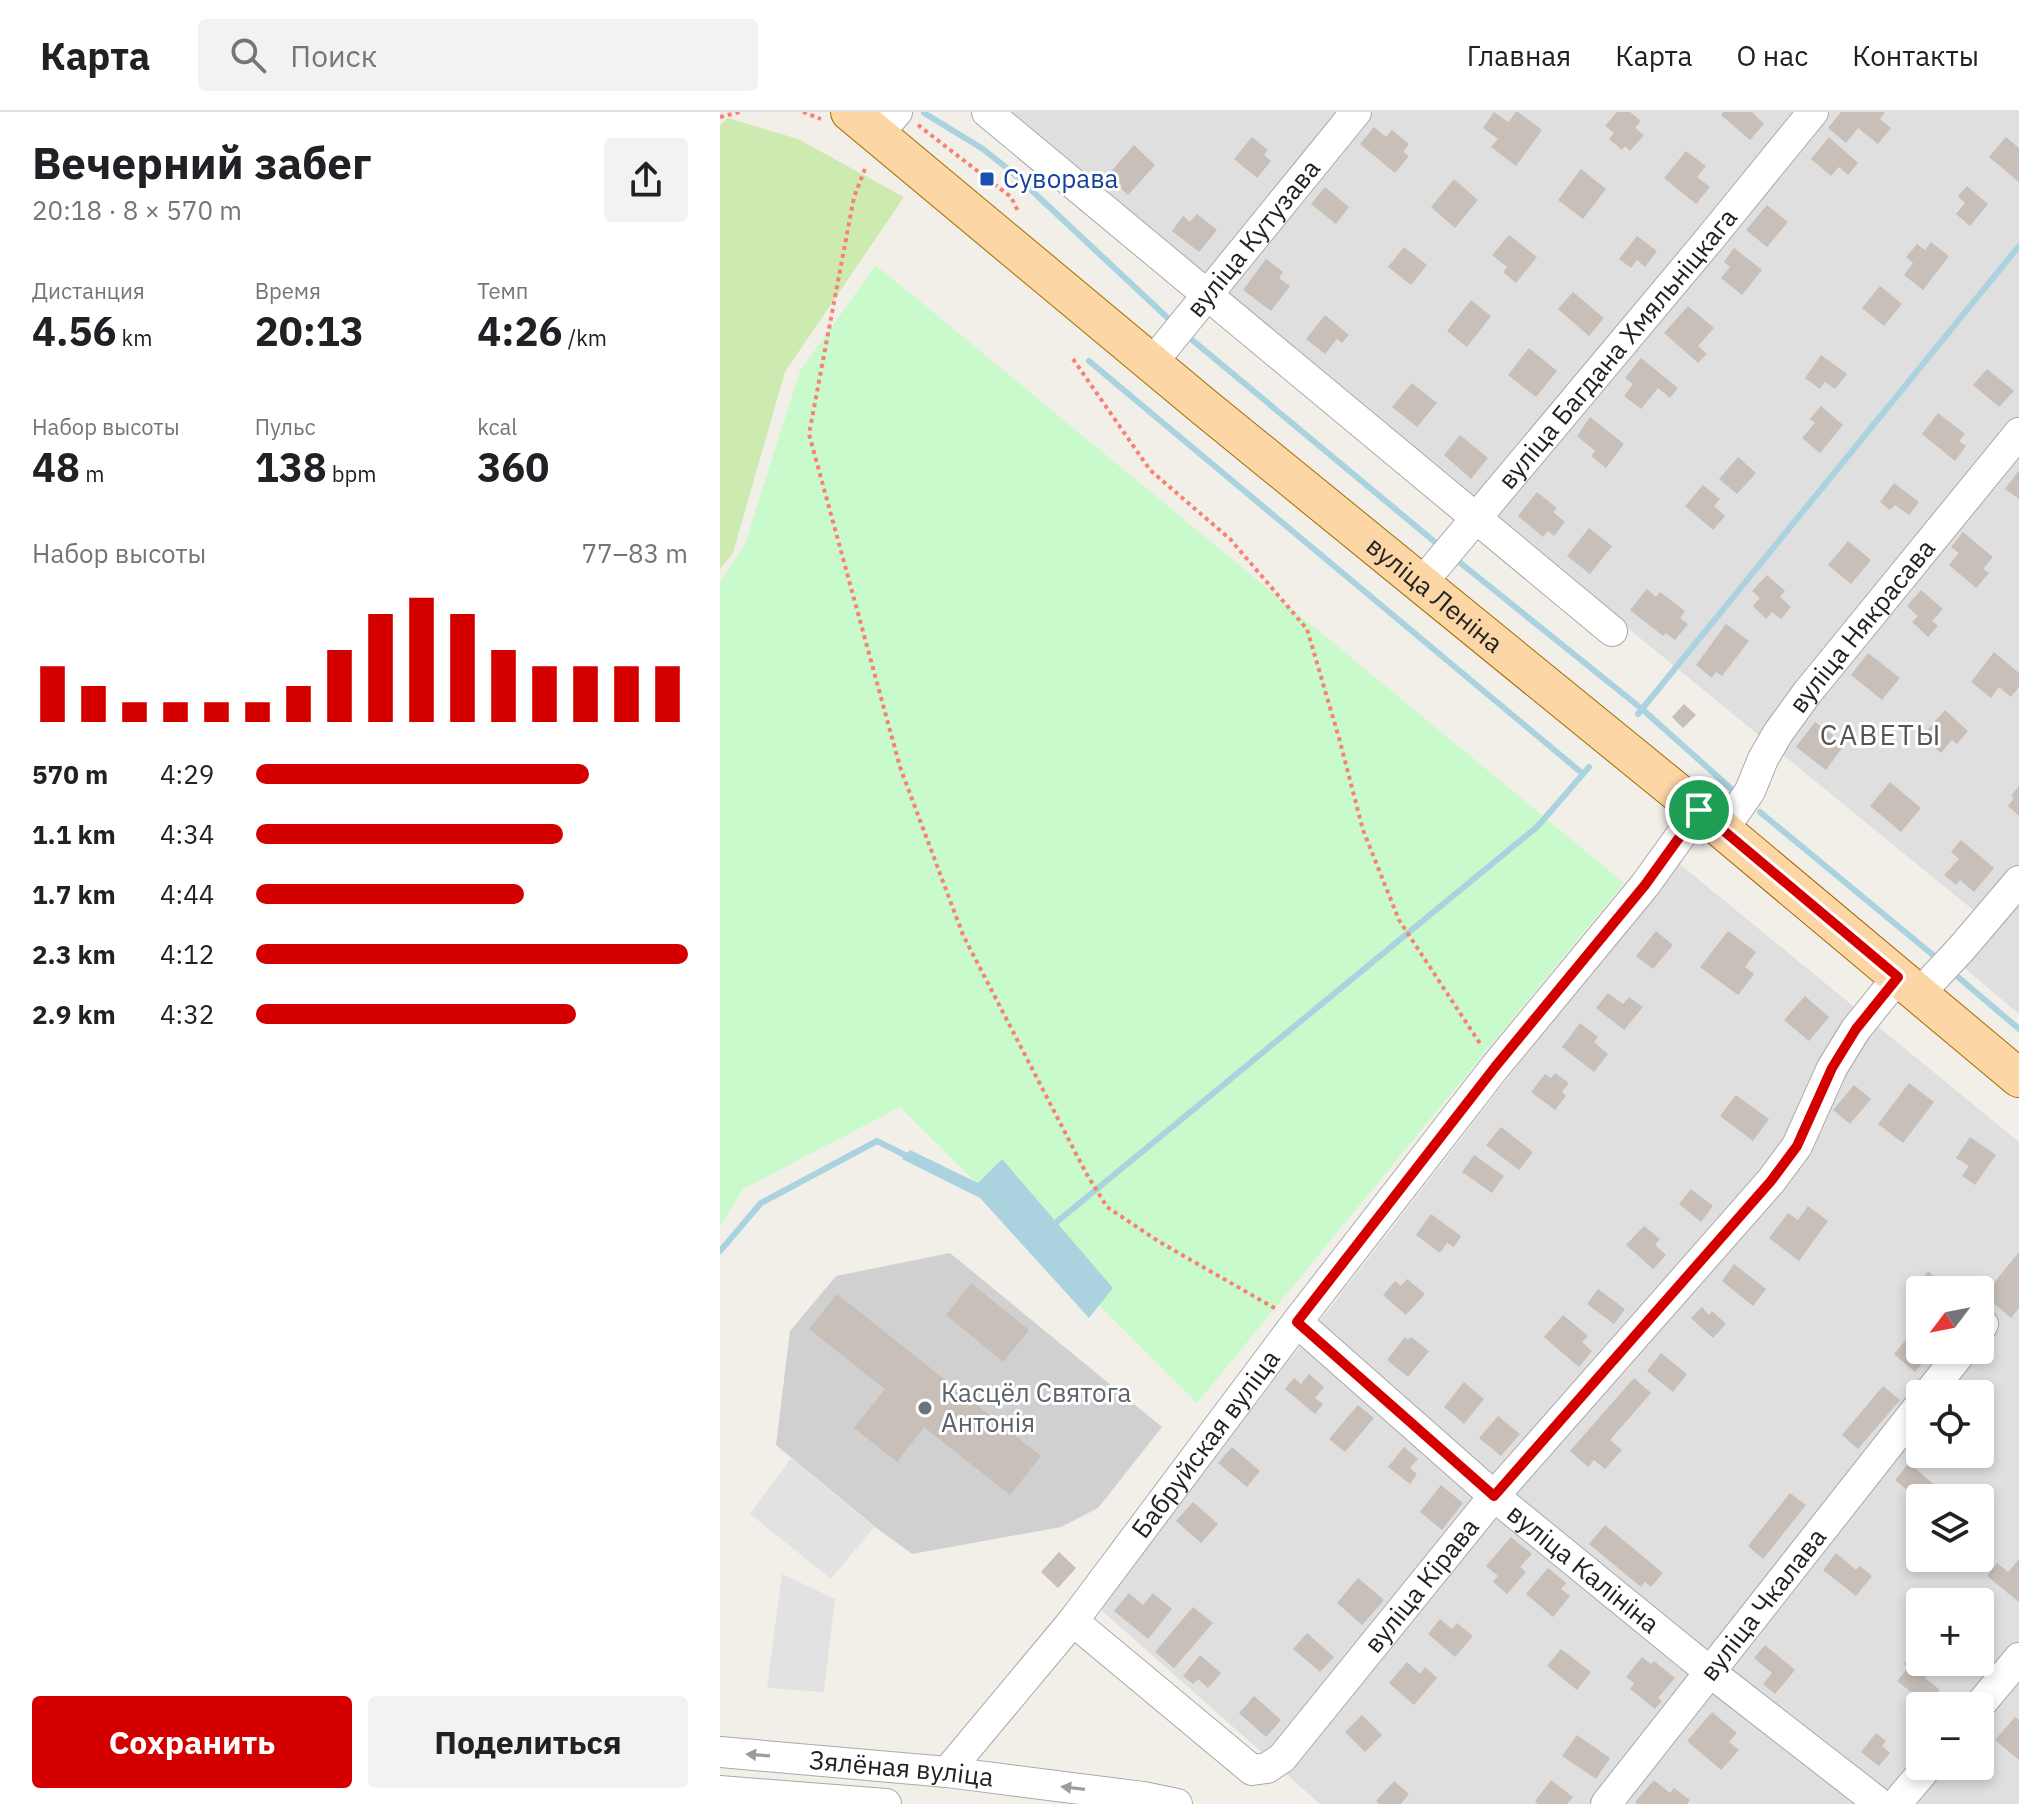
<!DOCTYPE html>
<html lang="ru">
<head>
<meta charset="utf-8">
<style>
  :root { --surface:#fff; --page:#f2f2f2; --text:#202124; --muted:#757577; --line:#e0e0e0; --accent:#d40000 }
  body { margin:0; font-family:"IBM Plex Sans",sans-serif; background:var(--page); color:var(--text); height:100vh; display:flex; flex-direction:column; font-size:30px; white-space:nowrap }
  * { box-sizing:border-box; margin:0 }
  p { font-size:26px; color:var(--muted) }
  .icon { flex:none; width:44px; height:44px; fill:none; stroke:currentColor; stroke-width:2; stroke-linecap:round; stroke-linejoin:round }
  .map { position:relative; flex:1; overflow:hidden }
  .drawer { display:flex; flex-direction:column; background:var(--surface); width:720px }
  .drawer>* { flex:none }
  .needle { width:52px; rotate:238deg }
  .fabs { position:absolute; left:1186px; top:1164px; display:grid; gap:16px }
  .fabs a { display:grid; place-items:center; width:88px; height:88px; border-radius:8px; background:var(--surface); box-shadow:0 4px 12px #0003; font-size:40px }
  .pin { position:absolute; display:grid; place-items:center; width:68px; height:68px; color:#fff; margin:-34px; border:4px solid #fff; border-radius:50%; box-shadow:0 2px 8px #0007 }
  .round { display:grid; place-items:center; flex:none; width:84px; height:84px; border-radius:8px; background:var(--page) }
  .summary { display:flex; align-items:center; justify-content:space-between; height:136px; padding:0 32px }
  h1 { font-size:44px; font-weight:700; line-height:60px }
  .metrics { display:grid; grid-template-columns:repeat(3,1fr); gap:12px; height:136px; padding:8px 32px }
  .metrics div { display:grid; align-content:center }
  .metrics b { font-size:40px; font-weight:700 }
  .metrics small { font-size:22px; font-weight:400 }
  .metrics p { font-size:22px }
  .chart { height:224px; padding:16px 32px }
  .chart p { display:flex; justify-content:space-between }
  .chart svg { width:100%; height:144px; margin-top:8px; stroke:var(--accent); stroke-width:6 }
  .action { display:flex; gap:16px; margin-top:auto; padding:16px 32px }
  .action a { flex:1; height:92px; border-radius:8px; background:var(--accent); color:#fff; font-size:32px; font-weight:700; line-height:92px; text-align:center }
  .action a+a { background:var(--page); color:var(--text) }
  ul { padding:0 32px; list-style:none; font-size:26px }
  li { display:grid; grid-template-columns:128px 96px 1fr; align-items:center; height:60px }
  li i { height:20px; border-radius:10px; background:var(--accent) }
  header { display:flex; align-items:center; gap:48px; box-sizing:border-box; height:112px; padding:0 40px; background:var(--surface); border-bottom:2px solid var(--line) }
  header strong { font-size:38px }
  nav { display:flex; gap:44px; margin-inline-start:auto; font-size:28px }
  .search { width:560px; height:72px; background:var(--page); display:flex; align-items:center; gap:20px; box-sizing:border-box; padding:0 28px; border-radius:8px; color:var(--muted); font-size:30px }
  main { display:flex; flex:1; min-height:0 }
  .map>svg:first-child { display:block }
</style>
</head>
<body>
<header>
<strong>Карта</strong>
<div class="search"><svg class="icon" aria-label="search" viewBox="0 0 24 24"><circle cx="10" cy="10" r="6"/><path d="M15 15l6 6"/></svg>Поиск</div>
<nav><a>Главная</a><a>Карта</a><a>О нас</a><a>Контакты</a></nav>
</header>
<main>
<section class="drawer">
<div class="summary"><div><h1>Вечерний забег</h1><p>20:18 · 8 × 570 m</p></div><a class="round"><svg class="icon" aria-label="share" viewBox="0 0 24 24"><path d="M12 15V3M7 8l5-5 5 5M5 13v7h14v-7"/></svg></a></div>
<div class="metrics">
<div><p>Дистанция</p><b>4.56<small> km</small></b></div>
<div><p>Время</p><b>20:13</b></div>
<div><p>Темп</p><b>4:26<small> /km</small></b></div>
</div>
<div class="metrics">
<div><p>Набор высоты</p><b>48<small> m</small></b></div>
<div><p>Пульс</p><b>138<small> bpm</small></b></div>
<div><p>kcal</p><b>360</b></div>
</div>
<div class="chart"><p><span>Набор высоты</span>77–83 m</p>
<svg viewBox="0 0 160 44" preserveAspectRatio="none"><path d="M5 44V27M15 44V33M25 44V38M35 44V38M45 44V38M55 44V38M65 44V33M75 44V22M85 44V11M95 44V6M105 44V11M115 44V22M125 44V27M135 44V27M145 44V27M155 44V27"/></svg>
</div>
<ul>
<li><b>570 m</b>4:29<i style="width:77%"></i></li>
<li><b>1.1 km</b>4:34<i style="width:71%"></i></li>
<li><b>1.7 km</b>4:44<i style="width:62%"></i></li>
<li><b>2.3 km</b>4:12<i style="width:100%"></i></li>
<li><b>2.9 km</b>4:32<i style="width:74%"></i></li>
</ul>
<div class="action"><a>Сохранить</a><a>Поделиться</a></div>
</section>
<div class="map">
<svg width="1299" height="1692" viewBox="0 0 1299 1692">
  <rect width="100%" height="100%" fill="#f2efe9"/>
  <path fill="#e0dfdf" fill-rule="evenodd" d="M276 0H1299V902L1241 853 1275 816Z
    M956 749 1299 1030V1692H600L380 1497 421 1440ZM1200 1178H1260V1238H1200ZM1200 1282H1260V1342H1200ZM1200 1386H1260V1446H1200ZM1200 1490H1260V1550H1200ZM1200 1594H1260V1654H1200Z"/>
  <path fill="#d0d0d0" d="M230 1141 442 1315 378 1396 341 1415 192 1442 154 1414 56 1333 70 1219 116 1164Z"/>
  <path fill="#cdebb0" d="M8 6 78 27 184 85 65 260 13 441 0 457V13Z"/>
  <path fill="#c8facc" d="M156 153 904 771 477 1291 180 995 23 1077 0 1115V470L25 432 80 259Z"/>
  <path fill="#e2e2e2" d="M71 1346 154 1415 111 1467 30 1402Z
    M62 1462 115 1487 104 1580 47 1576Z"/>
  <path fill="#aad3df" d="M190 1038 258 1071 282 1047 393 1176 369 1206 260 1086 182 1047Z"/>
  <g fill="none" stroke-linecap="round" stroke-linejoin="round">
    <path stroke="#aad3df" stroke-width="6" d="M204 1 263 37 293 61 451 209
      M471 227 716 431
      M369 249 863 662
      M738 449 922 597 1016 681
      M918 602 1299 134
      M1040 700 1213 843
      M1238 865 1299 917
      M333 1113 818 714 869 655
      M0 1139 41 1091 157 1029 191 1046"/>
  </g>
  <path fill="#c7bfb8" d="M774 0 788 10 796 0H798L822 18 796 54 771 35 778 27 763 16Z
    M897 0H910L921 9 915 16 924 23 910 39 905 34 902 38 889 27 894 21 885 14Z
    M1003 0H1032L1044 12 1030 28 1001 3Z
    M1121 0H1165L1160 7 1171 16 1158 32 1138 16 1126 31 1108 16Z
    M654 15 666 25 672 18 689 32 683 40 689 44 675 61 640 32Z
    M532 25 548 38 544 43 551 49 537 66 514 47Z
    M1109 25 1138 51 1128 63 1119 55 1111 64 1091 47Z
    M1286 25 1299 36V70L1269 45Z
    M414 33 435 53 408 83 387 64Z
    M966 39 986 54 977 65 990 75 976 92 944 66Z
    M861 57 886 77 863 107 838 88Z
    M734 67 758 88 735 116 711 95Z
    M1247 74 1268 92 1250 114 1236 102 1245 91 1238 84Z
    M605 75 629 95 616 112 591 92Z
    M1047 93 1068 110 1047 135 1026 118Z
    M477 102 497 118 479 140 452 119 463 104 470 110Z
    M789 123 817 145 796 171 783 160 787 155 772 143Z
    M917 124 937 139 925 155 917 148 911 156 899 147Z
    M1211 130 1229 144 1203 178 1184 163 1193 151 1186 145 1197 132 1205 138Z
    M684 135 707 153 691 173 668 155Z
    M1014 136 1042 158 1022 183 1001 166 1010 155 1004 150Z
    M546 147 563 160 559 166 570 174 551 199 523 178Z
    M1160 174 1182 192 1164 214 1142 196Z
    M853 180 884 206 869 224 838 197Z
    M751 188 771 204 747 235 727 219Z
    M968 194 994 216 978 234 987 242 978 251 944 221Z
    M605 203 629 223 622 231 617 227 605 242 586 227Z
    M809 236 837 259 816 285 788 263Z
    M1101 243 1127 262 1115 277 1105 270 1100 277 1085 266Z
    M921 246 958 276 950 286 938 276 921 297 904 284 913 272 905 266Z
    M1267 257 1294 279 1279 295 1253 273Z
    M692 271 717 291 697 315 672 295Z
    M1101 294 1123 313 1100 341 1082 326 1095 311 1090 307Z
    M1218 301 1245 322 1239 329 1246 334 1235 349 1202 322Z
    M870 305 904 332 886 356 871 344 875 339 857 324Z
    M740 323 768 346 751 367 724 343Z
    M1018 345 1036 361 1017 382 999 367Z
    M1299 358V387L1285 377Z
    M1174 371 1199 390 1189 403 1175 393 1170 398 1160 390Z
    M983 373 1000 387 994 394 1005 404 993 418 965 394Z
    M817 380 837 396 833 400 845 410 834 424 828 419 823 425 798 404Z
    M869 416 892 434 870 462 847 444Z
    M1243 420 1273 445 1263 457 1269 461 1256 476 1229 453 1239 441 1231 435Z
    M1128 429 1151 448 1131 472 1108 453Z
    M1047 463 1065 479 1060 485 1071 495 1061 507 1052 500 1046 507 1033 494 1040 486 1032 479Z
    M927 477 936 485 940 480 965 499 960 506 968 512 955 528 946 521 943 524 910 498Z
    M1201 478 1223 497 1212 509 1218 514 1208 525 1192 510 1198 504 1187 494Z
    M1006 512 1029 529 1002 564 996 560 992 566 976 553Z
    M1274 540 1299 561V575L1291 585 1279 575 1271 586 1251 570Z
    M1148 541 1180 566 1162 588 1131 563Z
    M964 592 976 603 963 616 952 605Z
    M1225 598 1248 619 1237 632 1232 628 1221 641 1202 624Z
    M1095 610 1125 632 1106 658 1076 635Z
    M1170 670 1201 696 1181 720 1150 694Z
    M1299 674V704L1288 694 1294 686 1291 684Z
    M1241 728 1274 756 1254 780 1240 768 1236 773 1224 763 1239 747 1231 740Z
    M936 819 953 833 933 857 916 844Z
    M1008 819 1036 840 1025 855 1034 862 1018 883 980 855Z
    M888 881 903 892 909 885 923 895 904 918 876 896Z
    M1085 884 1109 905 1089 929 1064 908Z
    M860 911 878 925 874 930 888 942 874 960 842 935Z
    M835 961 849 971 842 980 846 984 835 998 811 980 825 962 831 966Z
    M1189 971 1214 990 1183 1031 1158 1012Z
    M1134 973 1151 987 1130 1012 1113 998Z
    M1016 983 1049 1007 1033 1029 1000 1004Z
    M781 1015 813 1040 799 1058 766 1033Z
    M1250 1025 1276 1043 1255 1073 1242 1064 1249 1054 1236 1046Z
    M754 1043 784 1064 772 1081 742 1060Z
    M971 1077 993 1094 981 1110 959 1092Z
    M1088 1094 1108 1109 1079 1149 1049 1126 1068 1101 1078 1108Z
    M711 1102 741 1124 734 1135 727 1131 720 1141 696 1123Z
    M924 1114 940 1127 935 1133 946 1143 933 1157 906 1133Z
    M1299 1140V1196L1291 1206 1264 1183Z
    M1014 1152 1046 1177 1033 1194 1002 1169Z
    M1208 1159 1230 1178H1200V1184L1193 1178Z
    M687 1167 705 1182 686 1203 663 1183 675 1169 681 1174Z
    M251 1171 309 1218 283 1250 226 1203Z
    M878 1177 905 1197 894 1212 867 1192Z
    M117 1182 321 1344 290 1383 204 1315 177 1350 134 1316 165 1277 89 1217Z
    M982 1195 989 1203 992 1199 1006 1212 993 1226 971 1206Z
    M843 1203 868 1224 862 1230 872 1239 859 1255 824 1225Z
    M685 1225 688 1228 691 1225 709 1239 688 1265 667 1248Z
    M1188 1225 1200 1235V1238H1204L1209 1243 1195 1260 1174 1242Z
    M941 1241 967 1262 953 1280 927 1259Z
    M589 1262 604 1275 595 1286 603 1292 595 1302 565 1277 574 1266 581 1272Z
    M914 1266 931 1281 890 1328 902 1338 885 1357 874 1348 868 1355 850 1339Z
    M744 1270 764 1287 744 1312 724 1295Z
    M1163 1274 1180 1288 1138 1337 1122 1323Z
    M638 1293 654 1306 625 1340 609 1327Z
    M778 1304 800 1322 781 1344 759 1326Z
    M512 1335 540 1359 527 1375 498 1351Z
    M684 1335 698 1347 690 1356 697 1362 690 1372 668 1355Z
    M1189 1351 1218 1376 1210 1386H1200V1389L1175 1368Z
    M721 1373 743 1391 722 1418 700 1400Z
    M1070 1381 1086 1393 1043 1447 1028 1434Z
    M473 1390 498 1412 481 1431 456 1409Z
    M885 1413 943 1461 931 1475 925 1470 921 1475 869 1432Z
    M791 1425 812 1442 800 1455 806 1460 787 1482 773 1470 778 1464 766 1454Z
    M339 1440 356 1456 338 1476 321 1460Z
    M1116 1441 1136 1458 1140 1454 1152 1464 1136 1484 1103 1458Z
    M1299 1447V1490L1267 1464 1277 1451 1288 1460Z
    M828 1456 846 1471 841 1477 850 1484 833 1505 806 1482Z
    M638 1466 664 1488 642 1513 617 1491Z
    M409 1481 423 1493 433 1481 452 1497 428 1527 394 1499Z
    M473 1495 493 1511 454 1556 435 1540Z
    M720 1507 732 1517 737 1511 753 1524 735 1545 708 1522Z
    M587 1521 614 1545 600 1560 573 1537Z
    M1045 1533 1075 1558 1055 1582 1043 1572 1052 1561 1034 1546Z
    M841 1537 871 1560 857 1578 827 1554Z
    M480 1543 501 1561 488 1576 478 1567 473 1572 463 1564Z
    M1192 1543 1211 1558 1205 1566 1220 1578 1206 1594H1200V1597L1188 1586 1192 1581 1177 1569 1188 1556 1184 1552Z
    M922 1545 931 1552 934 1549 955 1566 938 1586 942 1589 935 1597 910 1577 914 1571 906 1565Z
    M687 1550 700 1562 705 1555 717 1566 694 1593 669 1571Z
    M534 1584 561 1608 546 1625 519 1601Z
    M992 1600 1017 1621 1009 1630 1019 1638 1001 1658 967 1629Z
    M642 1603 662 1623 645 1640 625 1620Z
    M1295 1605 1299 1608V1648L1275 1628Z
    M1156 1621 1166 1629 1162 1634 1170 1641 1159 1654 1141 1640Z
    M857 1623 890 1646 876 1667 842 1644Z
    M831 1668 853 1685 847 1692H818L815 1689Z
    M934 1668 950 1681 954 1676 970 1688 967 1692H917L915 1690Z
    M674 1669 689 1682 681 1692H659L656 1689Z"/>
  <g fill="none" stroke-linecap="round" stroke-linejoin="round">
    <g stroke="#a9a9a9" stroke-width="32">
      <g id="minor">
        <path d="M267 0 892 519"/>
        <path d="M158 22 177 0"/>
        <path id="s1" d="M431 252 636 0"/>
        <path id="s2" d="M700 473 988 129 1093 0"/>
        <path id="s3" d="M1003 718 1030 679 1043 647 1058 621 1087 581 1299 321"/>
        <path d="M1199 882 1241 837 1299 769"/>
        <path id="s4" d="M577 1210 774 1384 990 1560 1160 1692"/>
        <path d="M1260 1217 1263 1212"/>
        <path d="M1208 1282 1243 1238"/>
        <path id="s5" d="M353 1509 532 1658 547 1656 562 1646 774 1384 1051 1069 1077 1034 1112 956 1136 917 1178 865"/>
        <path d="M1259 1594 1299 1546"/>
        <path id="s6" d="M0 1640 227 1660 423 1685 457 1692"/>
        <path id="s7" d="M227 1660 353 1509 577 1210 775 955 925 773 979 698"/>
        <path d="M0 1679 166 1692"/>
        <path id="s8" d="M886 1692 1200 1293"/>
        <path d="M1176 1692 1208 1654"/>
      </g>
    </g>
    <g stroke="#a06b00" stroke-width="40">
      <g id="major">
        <path id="s9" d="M130 0 483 294 979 698 1299 966"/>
      </g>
    </g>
    <path stroke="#fa8072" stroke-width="4" stroke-dasharray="4 4" stroke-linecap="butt" d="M83 0 101 7
      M0 5 20 0
      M198 13 291 85 299 101
      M145 57 134 85 89 322 180 655 243 823 366 1061 387 1095 438 1129 556 1197
      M353 247 430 358 510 427 587 517 619 626 643 718 679 808 761 933"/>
    <use href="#minor" stroke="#fff" stroke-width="30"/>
    <use href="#major" stroke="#fcd6a4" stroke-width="38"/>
  </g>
  <defs><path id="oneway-solid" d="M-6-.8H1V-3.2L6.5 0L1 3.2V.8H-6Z" transform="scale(2)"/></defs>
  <g fill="#9c9c9c">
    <use href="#oneway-solid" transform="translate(38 1643) rotate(-176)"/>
    <use href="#oneway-solid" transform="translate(353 1676) rotate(-173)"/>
  </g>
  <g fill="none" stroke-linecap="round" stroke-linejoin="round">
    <g stroke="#fff" stroke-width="16">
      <path id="route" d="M979 698 1178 865 1136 917 1112 956 1077 1034 1051 1069 774 1384 577 1210 775 955 925 773Z"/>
    </g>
    <use href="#route" stroke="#d40000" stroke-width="10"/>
  </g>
  <rect fill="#1a4fb4" stroke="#fff" stroke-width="3" x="259" y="59" width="16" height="16" rx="4"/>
  <circle fill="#6b7280" stroke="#fff" stroke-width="3" cx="205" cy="1296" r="8"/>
  <g text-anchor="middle" stroke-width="6" stroke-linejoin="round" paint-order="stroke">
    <g font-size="26" fill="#164399" stroke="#fff" text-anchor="start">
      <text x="283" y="76">Суворава</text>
    </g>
    <g font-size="26" fill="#222" stroke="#fff">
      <text dy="9" stroke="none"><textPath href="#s1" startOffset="162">вуліца Кутузава</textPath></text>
      <text dy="9" stroke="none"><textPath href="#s2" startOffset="308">вуліца Багдана Хмяльніцкага</textPath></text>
      <text dy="9" stroke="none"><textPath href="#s9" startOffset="758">вуліца Леніна</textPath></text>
      <text dy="9" stroke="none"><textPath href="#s3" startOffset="248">вуліца Някрасава</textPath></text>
      <text dy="9" stroke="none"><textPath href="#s7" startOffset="418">Бабруйская вуліца</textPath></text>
      <text dy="9" stroke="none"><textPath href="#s4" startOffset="378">вуліца Калініна</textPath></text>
      <text dy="9" stroke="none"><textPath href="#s5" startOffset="488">вуліца Кірава</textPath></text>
      <text dy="9" stroke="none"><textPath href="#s8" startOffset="254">вуліца Чкалава</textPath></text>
      <text dy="9" stroke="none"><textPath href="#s6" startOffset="182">Зялёная вуліца</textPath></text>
    </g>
    <g font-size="26" fill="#5b616d" stroke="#fff" text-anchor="start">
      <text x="221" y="1290">Касцёл Святога<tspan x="221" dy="30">Антонія</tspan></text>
    </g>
    <g font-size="28" letter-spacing="2" fill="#555" stroke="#fff">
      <text x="1161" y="633">САВЕТЫ</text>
    </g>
  </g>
</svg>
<div class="fabs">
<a><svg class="needle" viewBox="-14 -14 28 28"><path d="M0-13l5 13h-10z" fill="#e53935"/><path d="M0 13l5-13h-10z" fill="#757577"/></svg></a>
<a><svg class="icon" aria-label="locate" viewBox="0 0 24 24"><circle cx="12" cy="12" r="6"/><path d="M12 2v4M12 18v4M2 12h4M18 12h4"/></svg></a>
<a><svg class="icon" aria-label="layers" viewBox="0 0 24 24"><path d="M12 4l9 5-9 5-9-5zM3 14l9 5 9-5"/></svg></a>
<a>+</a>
<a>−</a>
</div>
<div class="pin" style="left:979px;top:698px;background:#1e9e55"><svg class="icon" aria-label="arrive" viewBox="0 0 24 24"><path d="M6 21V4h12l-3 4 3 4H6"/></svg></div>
</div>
</main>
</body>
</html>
